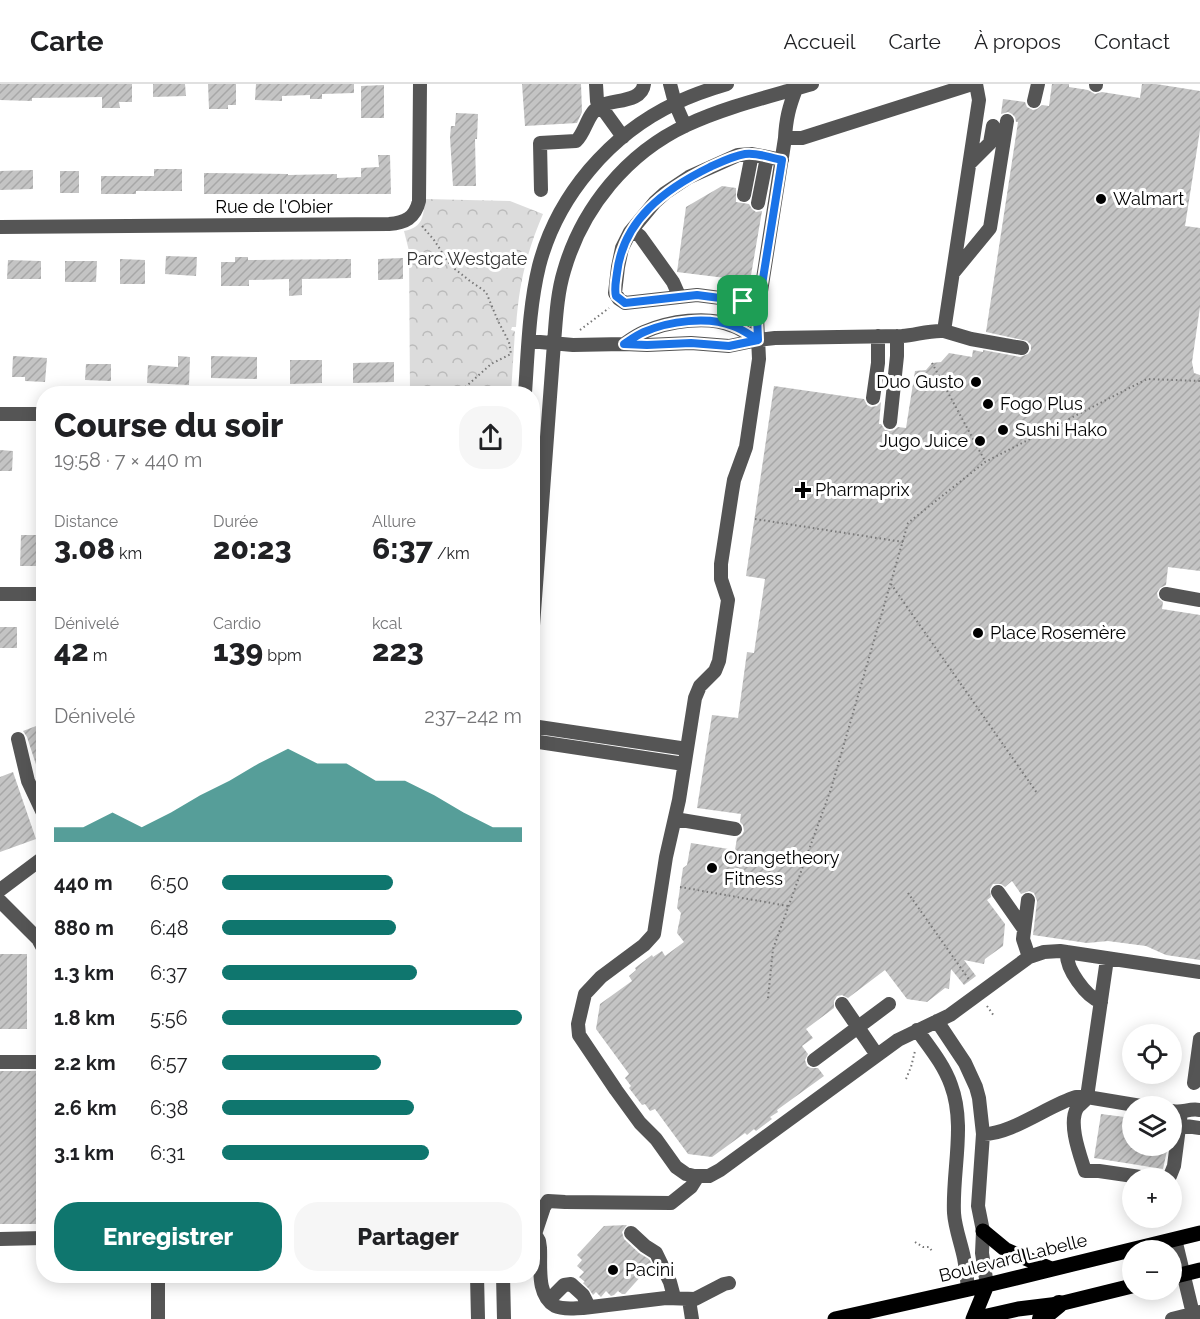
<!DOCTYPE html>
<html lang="fr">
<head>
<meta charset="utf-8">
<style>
  :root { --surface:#fff; --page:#f6f6f6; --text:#202124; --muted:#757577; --line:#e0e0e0; --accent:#0f766e }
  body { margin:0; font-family:Raleway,sans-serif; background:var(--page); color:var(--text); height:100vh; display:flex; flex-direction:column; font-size:22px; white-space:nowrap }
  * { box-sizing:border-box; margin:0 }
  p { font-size:20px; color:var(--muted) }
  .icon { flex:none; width:33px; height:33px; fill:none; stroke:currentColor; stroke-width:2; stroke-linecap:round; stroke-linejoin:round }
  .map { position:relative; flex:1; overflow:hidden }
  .side { position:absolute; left:36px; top:302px; width:504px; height:897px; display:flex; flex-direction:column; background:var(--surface); border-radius:24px; box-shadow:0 3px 15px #0003 }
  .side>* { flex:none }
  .buttons { position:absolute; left:1122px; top:940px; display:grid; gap:12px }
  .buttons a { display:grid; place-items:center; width:60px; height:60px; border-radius:50%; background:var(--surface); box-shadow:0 3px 15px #0003; font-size:30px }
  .pin { position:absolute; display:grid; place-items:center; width:51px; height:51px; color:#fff; margin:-26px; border-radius:12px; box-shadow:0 3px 9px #0006 }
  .round { display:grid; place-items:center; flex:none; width:63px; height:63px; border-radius:24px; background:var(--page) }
  .headline { display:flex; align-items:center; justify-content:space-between; height:102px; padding:0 18px }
  h1 { font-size:33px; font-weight:800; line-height:45px }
  .metrics { display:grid; grid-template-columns:repeat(3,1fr); gap:9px; height:102px; padding:6px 18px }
  .metrics div { display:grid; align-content:center }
  .metrics b { font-size:30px; font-weight:800 }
  .metrics small { font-size:16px; font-weight:400 }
  .metrics p { font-size:16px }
  .chart { height:168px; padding:12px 18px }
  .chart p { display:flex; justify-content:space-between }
  .chart svg { width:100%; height:108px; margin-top:6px; fill:var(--accent); opacity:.7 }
  .button { display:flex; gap:12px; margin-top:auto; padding:12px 18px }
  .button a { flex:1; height:69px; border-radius:24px; background:var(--accent); color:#fff; font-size:24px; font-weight:800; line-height:69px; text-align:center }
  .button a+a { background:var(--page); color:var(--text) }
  ul { padding:0 18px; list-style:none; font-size:20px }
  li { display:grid; grid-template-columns:96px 72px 1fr; align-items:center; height:45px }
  li i { height:15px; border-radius:8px; background:var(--accent) }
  header { display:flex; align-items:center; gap:36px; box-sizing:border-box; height:84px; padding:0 30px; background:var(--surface); border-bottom:2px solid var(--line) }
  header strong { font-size:28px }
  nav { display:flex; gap:33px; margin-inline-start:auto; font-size:21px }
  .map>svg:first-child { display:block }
</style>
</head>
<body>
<header>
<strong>Carte</strong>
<nav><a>Accueil</a><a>Carte</a><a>À propos</a><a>Contact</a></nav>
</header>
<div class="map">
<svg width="1200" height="1235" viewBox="0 0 1200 1235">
  <defs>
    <pattern id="park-crowns" width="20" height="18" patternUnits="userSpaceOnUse" patternTransform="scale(1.5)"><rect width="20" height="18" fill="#dcdcdc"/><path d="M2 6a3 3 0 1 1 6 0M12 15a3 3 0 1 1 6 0" fill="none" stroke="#bbb"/></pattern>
    <pattern id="building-hatch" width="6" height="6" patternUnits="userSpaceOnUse" patternTransform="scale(1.5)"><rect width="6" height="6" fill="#c4c4c4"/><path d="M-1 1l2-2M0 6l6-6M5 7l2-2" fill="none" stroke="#a7a7a7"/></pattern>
  </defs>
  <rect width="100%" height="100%" fill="#fff"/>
  <path fill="url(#park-crowns)" d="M425 115 510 117 543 130C526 170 519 200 516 243H512L511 246 515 247 511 309H410L409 167 404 147C424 143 423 132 425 115Z"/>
  <path fill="url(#building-hatch)" d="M0 0H132V18H119L120 24H102V13L32 14V17L0 16Z
    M153 0H185L186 12 153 13Z
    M208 0H236V21H228V25H209Z
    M256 0H354V9L322 10V15H310V11L282 12V17L255 16Z
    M522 0H581L582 28 577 39 525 42Z
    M1052 0H1069V3L1088 6 1095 10 1102 8 1140 14 1142 0H1156L1200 7V46L1185 142 1200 144V223L1192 278 1194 289 1200 291V487L1168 483 1166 501 1160 504 1157 509 1158 514 1163 518 1162 525 1200 531V876L1166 871 1146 862 1108 857 1087 859 1033 851 1037 817 1034 809 1029 807 1021 810 1012 797 1005 803 1001 800H993L990 805 991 813 987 816 1005 840 1003 862 985 875 984 880 964 876 976 892 964 901 951 885 949 905 945 904 927 918 907 915 885 886 848 914 842 911 837 912 834 917V924L806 945 813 954 802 962 808 970 805 976 807 982 811 984H818L824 992 777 1026 778 1028 770 1033 772 1035 756 1047 754 1045 747 1051 745 1049 712 1073 688 1070 655 1025 650 1027 645 1020 642 1021 629 1004 631 1002 625 994 629 990 596 945 600 920 632 897 629 892 636 886 635 884 652 871 653 873 662 867 665 872 684 858 677 849 681 829 677 824 683 784 687 781 691 759 735 766 737 754 742 751 744 747 743 741 740 738 741 730 697 724 712 631 738 634 747 568 754 569 765 495 746 492 774 302 864 315 867 321 871 323 877 322 881 318 879 340H881L885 346 890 347 894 346 898 343 906 344 915 287 926 286 932 279 941 278 949 269 972 273 973 266 983 268V266L1020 273 1028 270 1031 266V261L1027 257 986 248 1018 38H1016L1015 33 1012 30 1008 28 1001 30 1003 15 1025 18 1027 23 1033 26 1037 25 1042 21 1049 22Z
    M384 1V34H361V2Z
    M456 29 478 30 477 55H475L476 102H453L450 53 451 42H455Z
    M378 71H390L391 110H204V89L288 90V91L337 90V94L361 93V84L379 83Z
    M154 85H182V107H136V110H101V92H154Z
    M33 86V105L0 106V87Z
    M60 87H79V109H60Z
    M722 102 736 104V118L749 120 752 125 756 128 762 127 750 197 677 188 686 123Z
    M166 172 197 173 196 192 165 190Z
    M235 173H248V176L351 175V194L302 195V211L289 212V195L249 196V202H221V178H235Z
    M403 174V195L378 196V175Z
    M120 175 145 176V200H120Z
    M8 176 41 177V195H7Z
    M65 177H97L96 198H65Z
    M13 272 47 274 45 298 25 297V293H12Z
    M178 272 190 273 189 301 147 299 148 281 178 283Z
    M211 272 257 273V295L211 294Z
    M290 276H322V299L290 300Z
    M394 278V298L353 299V279Z
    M86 280H111V297L85 296Z
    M0 366 13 367 12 387H0Z
    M21 451H44V482H20Z
    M0 543H17V564H0Z
    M44 639V699H42L27 653 23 647Z
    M13 688 36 755 0 768V693Z
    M0 870H27V945H0Z
    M0 987H44V1140H0Z
    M1101 1030 1132 1034V1062H1168L1163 1085 1094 1074Z
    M627 1141 622 1148 624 1155 639 1169 649 1175 652 1180 625 1210H622L618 1207 614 1211 611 1212 606 1207 601 1213 596 1208 593 1211 589 1205 583 1199 585 1198 579 1193 584 1188 577 1182 582 1176 577 1171 604 1142Z"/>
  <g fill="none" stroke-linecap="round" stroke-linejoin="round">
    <path stroke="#777" stroke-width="2" stroke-dasharray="1.5 3" stroke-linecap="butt" d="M422 142 434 156 451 182 470 197 486 208 498 237 509 258 511 270 491 280 459 309
      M580 246 609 224
      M932 279 985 377
      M755 435 903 458
      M891 500 1037 709
      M680 803 788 822
      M908 809 970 897
      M768 914 773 865 831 705 908 439 985 378 1147 295 1200 297
      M987 922 994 932
      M906 995 911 983 915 967
      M915 1158 923 1163H929L932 1167"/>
    <path stroke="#555" stroke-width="14" d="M596 0 597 17 623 53
      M670 0 675 19 685 42
      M1096 1V0
      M796 5C789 23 786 35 785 54L757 233 759 275 746 363 734 396 732 408 721 480V495L728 516 719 577 715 587 700 602 695 614 679 716 666 773 654 850 644 861 601 893 585 910 578 940 579 951 616 1006 640 1039 656 1055 676 1083 686 1090 694 1092H709L720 1086 898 956 950 931 1029 873 1044 868 1060 867 1200 888
      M1034 17 1038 0
      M785 54H802L972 0
      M970 79 990 59 993 42
      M541 106 540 59 576 57C586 48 587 29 600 22 613 15 642 19 644 0
      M744 111 752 70
      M758 119 767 73
      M0 143 389 140C405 139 415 134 419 117L420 0
      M632 146 640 152 673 198 677 207V213
      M953 189 990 144 1007 37
      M759 219 697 211 625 219 619 215 615 209 618 183 622 164 630 148 655 118 665 109 689 93 738 71 752 70 782 76
      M944 247 971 255 1022 264
      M529 257 573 261 624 260 647 261 691 259 729 262 758 256 775 254 902 252C916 251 929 246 944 247L979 16 976 0
      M624 260C630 256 637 251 644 248 669 237 708 231 733 242 741 245 750 251 758 256
      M525 309C528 267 529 223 539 182 557 112 610 50 676 19 692 11 710 5 727 0
      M873 314 878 279V252
      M0 330H44
      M890 338 897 272V252
      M0 510H44
      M1166 510 1200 516
      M532 555 554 259C556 235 557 210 564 187 582 124 627 69 687 41 725 23 772 12 812 0
      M532 642 687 665
      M18 655 28 697 44 731
      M532 655 539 658 684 680
      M675 735 735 745
      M0 806 44 773
      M998 808 1024 845
      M1028 816 1023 855 1029 873
      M0 817 38 855 44 866
      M1067 868C1065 884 1086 913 1101 918
      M1107 875 1087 1013C1084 1019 1080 1020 1077 1024 1068 1040 1080 1071 1085 1087H1099L1154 1095
      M842 920 877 971
      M937 937 965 979 976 1003 979 1014 983 1050 978 1122 983 1147 982 1169 987 1201
      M917 946C930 964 944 981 951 1001 966 1041 952 1087 954 1129 955 1144 961 1159 964 1174 966 1184 967 1195 968 1205
      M814 976 889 920
      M0 978H44
      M1194 999 1200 955
      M1173 1027C1183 1029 1189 1024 1200 1026
      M1179 1041 1200 1044
      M983 1050C1010 1051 1049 1021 1076 1013H1087L1147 1023
      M1166 1095 1170 1092 1174 1082 1181 1028
      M631 1149 645 1162 656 1169 670 1198 674 1213
      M532 1150H535L544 1123 548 1117 565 1118 671 1119 691 1103 698 1092
      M535 1150 539 1157 540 1164C541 1182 536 1211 555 1222 563 1226 575 1224 583 1224L666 1214 695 1215 724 1200 729 1199
      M0 1155 44 1154
      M1175 1155 1193 1230
      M158 1191V1235
      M477 1191 478 1235
      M503 1191 504 1235
      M549 1216 564 1201 571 1200 583 1211 589 1223
      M689 1216 692 1235
      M1172 1235 1200 1228"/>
    <path stroke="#000" stroke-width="15" d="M983 1147 1006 1166 1051 1185
      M1172 1193 1200 1186
      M835 1235 987 1201 1200 1149
      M973 1235 987 1201
      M974 1235 1018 1225 1059 1220 1132 1202"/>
    <path stroke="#000" stroke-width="18" d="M1041 1235 1059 1220"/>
  </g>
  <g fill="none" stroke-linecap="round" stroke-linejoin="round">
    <g stroke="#fff" stroke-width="12">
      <path id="route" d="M743 217 697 211 625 219 616 212C614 205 616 197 617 189 623 136 665 105 710 83 721 78 733 72 745 70 757 68 770 74 782 76L757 232 758 256 729 262 691 259 647 261 624 260C630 256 637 251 644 248 669 237 708 232 733 242 742 245 750 251 758 256L757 232 759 219 743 217"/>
    </g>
    <use href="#route" stroke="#1a73e8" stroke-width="8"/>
  </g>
  <g fill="#000" stroke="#fff" stroke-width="2">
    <circle cx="1101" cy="115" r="6"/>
    <circle cx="976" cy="298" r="6"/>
    <circle cx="988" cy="320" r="6"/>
    <circle cx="1003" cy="346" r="6"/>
    <circle cx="980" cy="357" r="6"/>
    <path d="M800 397h6v6h6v6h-6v6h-6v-6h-6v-6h6z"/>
    <circle cx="978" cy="549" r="6"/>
    <circle cx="712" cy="784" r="6"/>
    <circle cx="613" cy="1186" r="6"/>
  </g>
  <g text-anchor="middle" stroke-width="6" stroke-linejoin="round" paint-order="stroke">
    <g font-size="18" fill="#000" stroke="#fff" text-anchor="start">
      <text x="1113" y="121">Walmart</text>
      <text x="964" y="304" text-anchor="end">Duo Gusto</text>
      <text x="1000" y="326">Fogo Plus</text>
      <text x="1015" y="352">Sushi Hako</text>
      <text x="968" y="363" text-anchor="end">Jugo Juice</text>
      <text x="815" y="412">Pharmaprix</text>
      <text x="990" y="555">Place Rosemère</text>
      <text x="724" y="780">Orangetheory<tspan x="724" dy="21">Fitness</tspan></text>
      <text x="625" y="1192">Pacini</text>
    </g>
    <g font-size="18" fill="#000" stroke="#fff">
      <text x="274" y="129">Rue de l'Obier</text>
      <text transform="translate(1013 1174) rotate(-14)" y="6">Boulevard Labelle</text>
    </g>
    <g font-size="18" fill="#333" stroke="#fff">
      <text x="467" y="181">Parc Westgate</text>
    </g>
  </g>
</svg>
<div class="buttons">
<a><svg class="icon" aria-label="locate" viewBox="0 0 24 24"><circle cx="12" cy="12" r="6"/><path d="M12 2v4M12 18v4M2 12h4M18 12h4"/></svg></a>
<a><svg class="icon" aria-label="layers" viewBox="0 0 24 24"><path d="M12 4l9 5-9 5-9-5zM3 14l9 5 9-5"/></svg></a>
<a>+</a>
<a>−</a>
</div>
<div class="pin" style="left:743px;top:217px;background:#1e9e55"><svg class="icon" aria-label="arrive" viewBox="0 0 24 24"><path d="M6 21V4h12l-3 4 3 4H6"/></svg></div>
<section class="side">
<div class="headline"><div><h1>Course du soir</h1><p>19:58 · 7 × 440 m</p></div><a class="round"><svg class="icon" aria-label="share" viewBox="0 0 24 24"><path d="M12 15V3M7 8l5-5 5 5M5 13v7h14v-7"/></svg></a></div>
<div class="metrics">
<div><p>Distance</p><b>3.08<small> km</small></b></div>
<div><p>Durée</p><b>20:23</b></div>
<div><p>Allure</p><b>6:37<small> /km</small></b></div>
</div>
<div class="metrics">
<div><p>Dénivelé</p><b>42<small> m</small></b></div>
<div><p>Cardio</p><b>139<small> bpm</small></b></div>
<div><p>kcal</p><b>223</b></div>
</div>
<div class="chart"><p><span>Dénivelé</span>237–242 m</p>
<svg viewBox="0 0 160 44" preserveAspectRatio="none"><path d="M0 44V38L10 38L20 32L30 38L40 32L50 25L60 19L70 12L80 6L90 12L100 12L110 19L120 19L130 25L140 32L150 38L160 38V44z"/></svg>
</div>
<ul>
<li><b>440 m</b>6:50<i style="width:57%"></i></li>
<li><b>880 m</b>6:48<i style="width:58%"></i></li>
<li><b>1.3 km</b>6:37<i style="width:65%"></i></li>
<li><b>1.8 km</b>5:56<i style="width:100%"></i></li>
<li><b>2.2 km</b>6:57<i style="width:53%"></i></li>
<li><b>2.6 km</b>6:38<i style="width:64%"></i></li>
<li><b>3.1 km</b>6:31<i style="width:69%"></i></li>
</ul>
<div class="button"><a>Enregistrer</a><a>Partager</a></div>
</section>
</div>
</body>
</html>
